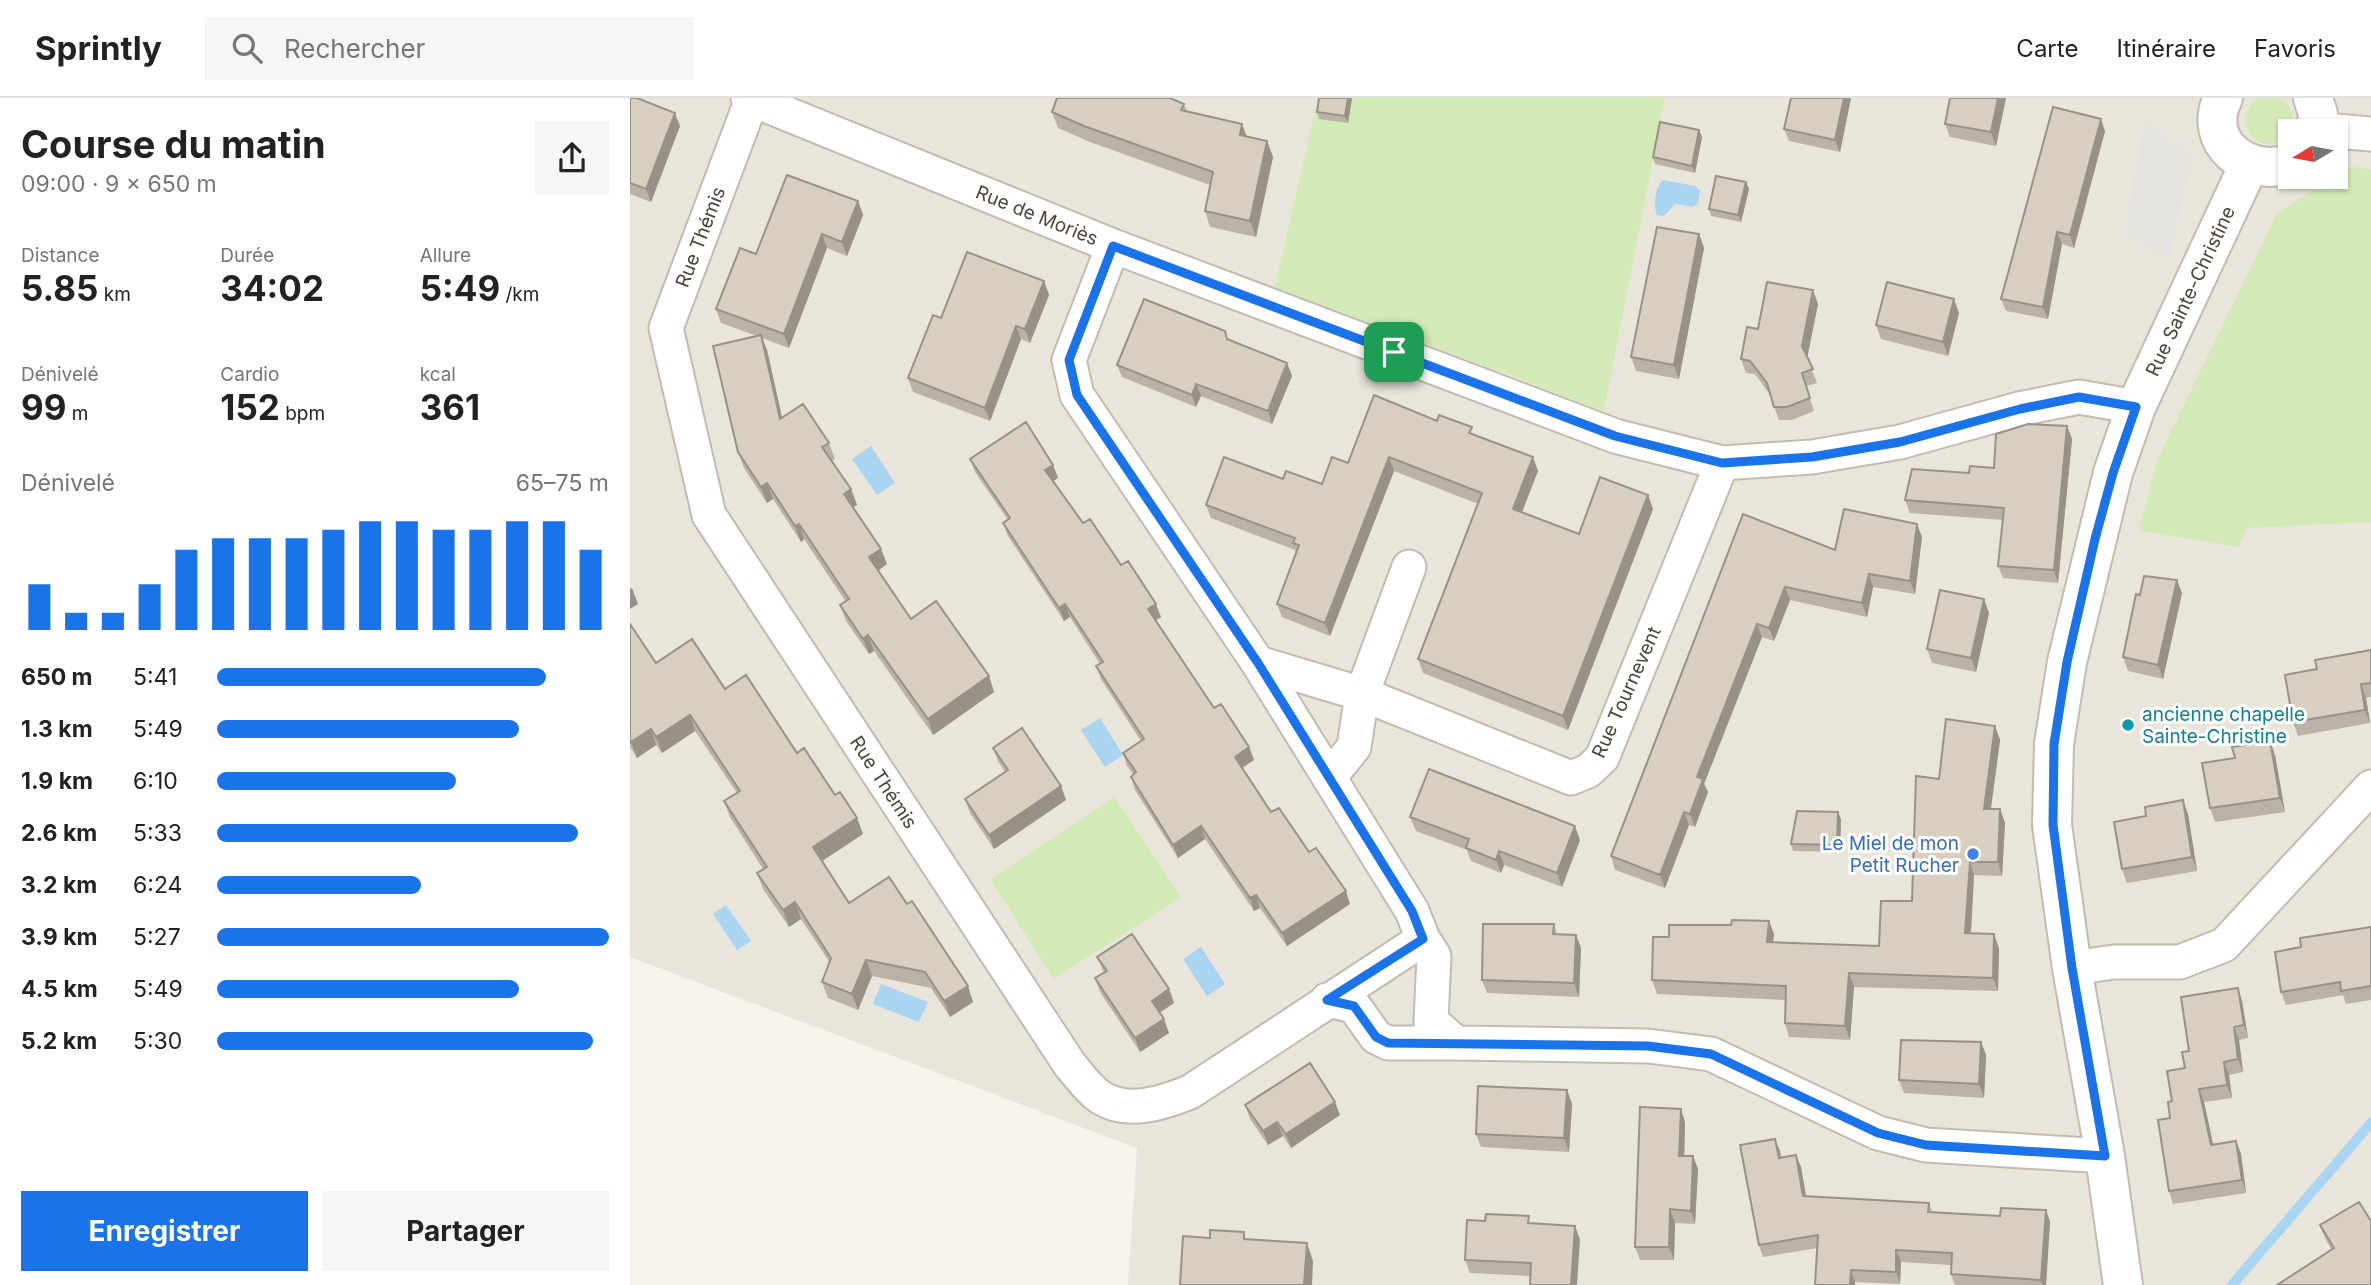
<!DOCTYPE html>
<html lang="fr">
<head>
<meta charset="utf-8">
<style>
  :root { --surface:#fff; --page:#f6f6f6; --text:#222; --muted:#767676; --line:#e0e0e0; --accent:#1a73e8 }
  body { margin:0; font-family:Inter,sans-serif; background:var(--page); color:var(--text); height:100vh; display:flex; flex-direction:column; font-size:26px; white-space:nowrap }
  * { box-sizing:border-box; margin:0 }
  p { font-size:23px; color:var(--muted) }
  .icon { flex:none; width:38px; height:38px; fill:none; stroke:currentColor; stroke-width:2; stroke-linecap:round; stroke-linejoin:round }
  .map { position:relative; flex:1; overflow:hidden }
  .details { display:flex; flex-direction:column; background:var(--surface); width:630px }
  .details>* { flex:none }
  .needle { width:46px; rotate:260deg }
  .controls { position:absolute; left:1648px; top:21px; display:grid; gap:14px }
  .controls a { display:grid; place-items:center; width:70px; height:70px; border-radius:0px; background:var(--surface); box-shadow:0 2px 5px #0004; font-size:35px }
  .pin { position:absolute; display:grid; place-items:center; width:60px; height:60px; color:#fff; margin:-30px; border-radius:14px; box-shadow:0 4px 10px #0006 }
  .round { display:grid; place-items:center; flex:none; width:74px; height:74px; border-radius:0px; background:var(--page) }
  .overview { display:flex; align-items:center; justify-content:space-between; height:119px; padding:0 21px }
  h1 { font-size:38px; font-weight:700; line-height:52px }
  .stats { display:grid; grid-template-columns:repeat(3,1fr); gap:10px; height:119px; padding:7px 21px }
  .stats div { display:grid; align-content:center }
  .stats b { font-size:35px; font-weight:700 }
  .stats small { font-size:19px; font-weight:400 }
  .stats p { font-size:19px }
  .chart { height:196px; padding:14px 21px }
  .chart p { display:flex; justify-content:space-between }
  .chart svg { width:100%; height:126px; margin-top:7px; stroke:var(--accent); stroke-width:6 }
  .primary-button { display:flex; gap:14px; margin-top:auto; padding:14px 21px }
  .primary-button a { flex:1; height:80px; border-radius:0px; background:var(--accent); color:#fff; font-size:28px; font-weight:700; line-height:80px; text-align:center }
  .primary-button a+a { background:var(--page); color:var(--text) }
  ul { padding:0 21px; list-style:none; font-size:23px }
  li { display:grid; grid-template-columns:112px 84px 1fr; align-items:center; height:52px }
  li i { height:18px; border-radius:9px; background:var(--accent) }
  header { display:flex; align-items:center; gap:42px; box-sizing:border-box; height:98px; padding:0 35px; background:var(--surface); border-bottom:2px solid var(--line) }
  header strong { font-size:33px }
  nav { display:flex; gap:38px; margin-inline-start:auto; font-size:24px }
  .search { width:490px; height:63px; background:var(--page); display:flex; align-items:center; gap:18px; box-sizing:border-box; padding:0 24px; border-radius:0px; color:var(--muted); font-size:26px }
  main { display:flex; flex:1; min-height:0 }
  .map>svg:first-child { display:block }
</style>
</head>
<body>
<header>
<strong>Sprintly</strong>
<div class="search"><svg class="icon" aria-label="search" viewBox="0 0 24 24"><circle cx="10" cy="10" r="6"/><path d="M15 15l6 6"/></svg>Rechercher</div>
<nav><a>Carte</a><a>Itinéraire</a><a>Favoris</a></nav>
</header>
<main>
<section class="details">
<div class="overview"><div><h1>Course du matin</h1><p>09:00 · 9 × 650 m</p></div><a class="round"><svg class="icon" aria-label="share" viewBox="0 0 24 24"><path d="M12 15V3M7 8l5-5 5 5M5 13v7h14v-7"/></svg></a></div>
<div class="stats">
<div><p>Distance</p><b>5.85<small> km</small></b></div>
<div><p>Durée</p><b>34:02</b></div>
<div><p>Allure</p><b>5:49<small> /km</small></b></div>
</div>
<div class="stats">
<div><p>Dénivelé</p><b>99<small> m</small></b></div>
<div><p>Cardio</p><b>152<small> bpm</small></b></div>
<div><p>kcal</p><b>361</b></div>
</div>
<div class="chart"><p><span>Dénivelé</span>65–75 m</p>
<svg viewBox="0 0 160 44" preserveAspectRatio="none"><path d="M5 44V28M15 44V38M25 44V38M35 44V28M45 44V16M55 44V12M65 44V12M75 44V12M85 44V9M95 44V6M105 44V6M115 44V9M125 44V9M135 44V6M145 44V6M155 44V16"/></svg>
</div>
<ul>
<li><b>650 m</b>5:41<i style="width:84%"></i></li>
<li><b>1.3 km</b>5:49<i style="width:77%"></i></li>
<li><b>1.9 km</b>6:10<i style="width:61%"></i></li>
<li><b>2.6 km</b>5:33<i style="width:92%"></i></li>
<li><b>3.2 km</b>6:24<i style="width:52%"></i></li>
<li><b>3.9 km</b>5:27<i style="width:100%"></i></li>
<li><b>4.5 km</b>5:49<i style="width:77%"></i></li>
<li><b>5.2 km</b>5:30<i style="width:96%"></i></li>
</ul>
<div class="primary-button"><a>Enregistrer</a><a>Partager</a></div>
</section>
<div class="map">
<svg width="1741" height="1187" viewBox="0 0 1741 1187">
  <rect width="100%" height="100%" fill="#f6f3ec"/>
  <path fill="#eae5da" fill-rule="evenodd" d="M0 0H1741V1187H498L507 1050 0 859ZM1661 33H1706V79H1661Z"/>
  <path fill="#d2eab5" d="M1615 22a24 24 0 1 1 48 0a24 24 0 1 1-48 0Z
    M688 0H1035L974 313 645 189Z
    M1720 69 1741 71V424L1617 430 1608 449 1509 432 1527 362 1647 116Z
    M485 699 551 799 424 881 360 781Z"/>
  <path fill="#e5e3e0" d="M1515 23 1562 57 1538 163 1494 133Z"/>
  <path fill="#a9d4f2" d="M1033 82 1065 88 1070 93 1068 105 1063 109 1045 106 1034 118 1027 117C1023 107 1025 90 1033 82Z
    M241 348 265 385 247 397 222 361Z
    M470 620 493 657 475 669 451 632Z
    M96 807 121 843 107 852 83 816Z
    M571 849 595 886 577 898 553 861Z
    M251 886 298 904 289 924 243 906Z"/>
  <g fill="none" stroke-linecap="round" stroke-linejoin="round">
    <path stroke="#a9d4f2" stroke-width="10" d="M1602 1187 1741 1025"/>
    <g stroke="#c2bbae" stroke-width="37">
      <path id="minor" d="M118 0 483 148 951 325 985 338 1092 365 1182 359 1270 344 1389 311 1449 299 1506 309
        M122 1 36 230 79 417 440 967C449 977 458 991 470 999 497 1017 533 1005 560 994L793 841
        M1706 33 1741 36
        M483 148 439 262 447 297 628 565 782 813 793 841 804 858 801 923 826 945 1018 948 1081 956 1248 1035 1296 1047 1475 1058
        M628 565 732 596 779 469
        M699 680 724 649 732 596 941 680 958 673 972 660 1092 365
        M1442 870 1484 864H1550L1594 847 1741 689
        M697 902 724 908 746 939 758 945H826"/>
    </g>
    <g stroke="#c2bbae" stroke-width="42">
      <path id="tertiary" d="M1593 0C1571 45 1619 81 1661 65
        M1683 0 1688 16 1686 33
        M1493 1187 1475 1058 1442 870 1422 727 1424 646 1437 564 1483 375 1506 309 1619 67"/>
    </g>
    <use href="#minor" stroke="#fff" stroke-width="33"/>
    <use href="#tertiary" stroke="#fff" stroke-width="38"/>
  </g>
  <path fill="#bab2a6" d="M0 0 50 28 21 104 0 96Z
    M722 0 718 25 689 21 687 14Z
    M1221 0 1210 54 1159 43 1154 31Z
    M1376 0 1366 48 1320 39 1315 26Z
    M554 6 557 13 612 26 616 38 637 43 643 59 626 139 580 129 575 113 580 87 460 44 428 30 422 14Z
    M1069 32 1072 39 1065 75 1025 66 1023 59Z
    M1475 33 1444 150 1432 146 1418 221 1376 213 1371 201Z
    M1116 84 1119 91 1111 124 1081 118 1079 111Z
    M228 103 233 117 217 158 197 150 159 250 132 240 137 252 152 320 199 345 205 361 202 363 221 391 227 407 223 409 257 466 248 472 281 521 359 578 364 594 303 637 244 553 239 556 216 523 210 507 216 504 174 441 171 444 143 401 137 405 114 370 108 354 127 238 91 225 86 211 126 156Z
    M1069 136 1074 150 1049 281 1006 273 1001 259Z
    M414 183 419 197 400 245 391 241 360 323 283 294 278 280 311 220Z
    M1188 206 1177 259 1187 285 1176 288 1184 313 1162 322H1149L1140 297 1125 276 1116 275 1111 261 1128 231Z
    M1329 215 1318 258 1251 241 1246 227Z
    M599 242 657 265 662 278 642 326 571 298 566 309 492 279 487 267Z
    M1437 328 1442 341 1428 485 1373 480 1368 468 1373 422 1280 415 1275 402 1339 375 1364 370Z
    M844 337 908 373 892 414 949 436 1018 397 1023 411 938 632 793 575 788 561 848 406 764 373 700 538 652 519 647 506 666 455 665 452 581 420 576 407 653 381 692 386 718 365Z
    M340 361 423 367 428 380 423 383 453 425 491 467 531 519 526 522 584 610 619 649 624 662 612 670 641 714 679 754 720 806 657 848 630 810 624 813 575 741 548 760 505 692 501 679 503 676 497 668 493 655 511 643 471 581 466 568 470 566 440 519 434 523 378 438 373 425 378 422 345 374Z
    M1113 416 1205 452 1292 439 1285 496 1243 489 1237 519 1160 502 1144 543 1132 539 1074 686 1078 694 1065 729 1059 727 1035 790 985 772 981 758Z
    M1552 495 1533 581 1498 573 1493 559Z
    M1354 501 1359 515 1346 574 1302 565 1297 551Z
    M0 526 26 565 95 591 167 655 205 697 233 736 192 763 219 805 343 904 320 919 301 890 242 878 228 912 198 900 192 884 200 865 171 821 159 829 133 791 127 775 133 771 100 719 94 703 107 695 65 633 32 655 26 647 7 660 0 649Z
    M1741 552V599L1736 600 1740 625 1668 638 1663 624 1687 571Z
    M1365 628 1370 642 1361 711H1370L1375 725 1372 778 1344 777 1341 836 1369 850 1368 893 1224 889 1220 942 1159 939 1155 925 1156 902 1027 896 1022 882 1039 839 1101 827 1144 836 1143 844 1249 848 1282 803 1309 681Z
    M363 650 431 688 436 702 364 751 340 715 335 701 375 674 368 663Z
    M1645 657 1655 714 1585 724 1580 710Z
    M1558 716 1567 773 1497 785 1492 771Z
    M780 719 950 742 932 789 874 767 871 775 841 763 837 752 786 733Z
    M1211 721 1210 754 1163 753 1161 746Z
    M924 826 927 836 946 837 951 850 949 899 857 895 852 882Z
    M1741 829V902L1716 906 1713 897 1656 907 1651 894 1671 849Z
    M467 859 539 891 544 905 530 915 539 935 510 954 470 894 465 880 474 875Z
    M1612 903 1618 940 1609 942 1613 974 1599 977 1602 1000 1574 1004 1583 1046 1606 1043 1611 1056 1616 1095 1543 1106 1539 1093 1540 1020 1542 1003 1555 970 1559 953Z
    M1351 944 1356 957 1354 1000 1274 995 1269 982Z
    M937 992 942 1006 939 1054 851 1049 846 1036Z
    M615 1007 710 1017 661 1050 653 1038 638 1047 620 1021Z
    M1055 1024 1054 1058H1063L1068 1071 1065 1126 1045 1125 1044 1162H1010L1005 1149Z
    M1150 1053 1151 1060 1171 1069 1176 1098 1299 1105 1302 1114 1370 1118 1416 1112 1420 1124 1416 1187H1325L1321 1176V1167L1271 1164 1270 1186 1225 1184 1187 1150 1133 1159 1129 1147Z
    M1741 1123 1701 1151 1695 1140 1690 1127Z
    M902 1126 945 1128 950 1142 901 1178 840 1175 835 1162Z"/>
  <path fill="#979187" d="M718 0H722L718 25 715 18Z
    M1214 0H1221L1210 54 1205 42Z
    M1368 0H1376L1366 48 1361 34Z
    M45 15 50 28 21 104 16 91Z
    M1471 21 1475 33 1444 150 1440 137Z
    M612 26 618 42 610 37Z
    M1069 32 1072 39 1065 75 1062 68Z
    M637 43 643 59 626 139 620 123Z
    M1116 84 1119 91 1111 124 1108 117Z
    M228 103 233 117 217 158 212 144Z
    M1427 134 1432 146 1418 221 1413 209Z
    M192 136 197 150 159 250 154 236Z
    M1069 136 1074 150 1049 281 1044 267Z
    M414 183 419 197 400 245 395 231Z
    M1183 192 1188 206 1177 261 1172 248Z
    M1324 201 1329 215 1318 258 1313 244Z
    M386 228 391 241 360 323 355 310Z
    M131 237 137 252 156 337 150 321Z
    M657 265 662 278 642 326 638 313Z
    M566 286 571 298 566 309 562 297Z
    M1437 328 1442 341 1428 485 1424 472Z
    M759 359 764 373 700 538 695 525Z
    M903 359 908 373 888 424 883 411Z
    M423 367 428 380 420 385 415 372Z
    M137 385 143 401 137 405 131 389Z
    M221 391 227 407 220 411 214 396Z
    M1018 397 1023 411 938 632 933 618Z
    M169 426 174 441 171 444 165 428Z
    M1287 426 1292 439 1285 496 1280 483Z
    M251 451 257 466 245 475 239 459Z
    M1239 476 1243 489 1237 519 1232 505Z
    M1547 482 1552 495 1533 581 1528 567Z
    M1155 489 1160 502 1144 543 1139 530Z
    M2 490 8 506 0 511V491Z
    M1354 501 1359 515 1346 574 1341 560Z
    M435 506 440 519 434 523 429 510Z
    M526 506 531 519 523 524 518 511Z
    M1127 526 1132 539 1074 686 1078 694 1065 729 1060 716 1067 679Z
    M238 537 244 553 239 556 233 541Z
    M359 578 364 594 303 637 298 621Z
    M1731 586 1736 600 1740 625 1735 612Z
    M60 617 65 633 32 655 26 639Z
    M1365 628 1370 642 1359 724 1354 711Z
    M21 631 26 647 7 660 1 644Z
    M1640 643 1645 657 1655 714 1650 700Z
    M619 649 624 662 610 671 605 659Z
    M431 688 436 702 364 751 359 737Z
    M1553 702 1558 716 1567 773 1562 759Z
    M1370 711 1375 725 1372 778 1368 764Z
    M1054 714 1059 727 1035 790 1030 777Z
    M1208 714 1211 721 1210 754 1207 747Z
    M227 720 233 736 189 765 183 749Z
    M571 728 575 741 548 760 543 747Z
    M945 728 950 742 932 789 927 775Z
    M869 753 874 767 871 775 866 762Z
    M1340 764 1344 777 1340 849 1335 835Z
    M716 793 720 806 657 848 652 835Z
    M626 797 630 810 624 813 620 800Z
    M165 804 171 821 159 829 153 812Z
    M1139 823 1144 836 1141 858 1137 844Z
    M1364 836 1369 850 1368 893 1363 880Z
    M946 837 951 850 949 899 944 885Z
    M236 862 242 878 228 912 222 896Z
    M1219 875 1224 889 1220 942 1215 928Z
    M338 888 343 904 320 919 314 903Z
    M1608 890 1612 903 1618 940 1614 927Z
    M539 891 544 905 527 916 522 903Z
    M534 921 539 935 510 954 505 940Z
    M1604 929 1609 942 1613 974 1608 961Z
    M1351 944 1356 957 1354 1000 1349 986Z
    M1594 964 1599 977 1602 1000 1597 987Z
    M1569 991 1574 1004 1586 1060 1581 1047Z
    M937 992 942 1006 939 1054 934 1040Z
    M705 1004 710 1017 661 1050 656 1036Z
    M1051 1011 1055 1024 1054 1071 1049 1058Z
    M647 1024 653 1038 638 1047 633 1033Z
    M1145 1041 1150 1053 1153 1072 1149 1060Z
    M1606 1043 1611 1056 1616 1095 1612 1082Z
    M1166 1057 1171 1069 1178 1110 1173 1098Z
    M1063 1058 1068 1071 1065 1126 1061 1113Z
    M1040 1111 1045 1125 1044 1162 1039 1149Z
    M1416 1112 1420 1124 1416 1187H1413L1411 1182Z
    M945 1128 950 1142 947 1187H941Z
    M677 1145 683 1163 682 1187H674Z
    M1266 1152 1271 1164 1270 1186 1266 1174Z
    M1221 1172 1225 1184V1187H1220Z"/>
  <path fill="#d8cfc1" stroke="#979187" stroke-width="2" d="M0 0H7L45 15 16 91 0 85Z
    M427 0H540L554 6 551 12 612 26 610 37 637 43 620 123 575 113 583 74 454 28 422 14Z
    M689 0H718L715 18 687 14Z
    M1161 0H1214L1205 42 1154 31Z
    M1320 0H1368L1361 34 1315 26Z
    M1423 9 1471 21 1440 137 1427 134 1413 209 1371 201Z
    M1030 24 1069 32 1062 68 1023 59Z
    M157 77 228 103 212 144 192 136 154 236 86 211 110 150 126 156Z
    M1086 78 1116 84 1108 117 1079 111Z
    M1027 129 1069 136 1044 267 1001 259Z
    M337 154 414 183 395 231 386 228 355 310 278 280 303 217 311 220Z
    M1137 184 1183 192 1172 248 1183 271 1172 275 1180 300 1157 309H1144L1137 285 1120 263 1111 261 1117 229 1128 231Z
    M1257 184 1324 201 1313 244 1246 227Z
    M514 201 595 233 597 241 657 265 638 313 566 286 562 297 487 267Z
    M131 237 150 321 173 306 199 345 192 349 221 391 214 396 251 451 239 459 281 521 306 503 359 578 298 621 238 537 233 541 210 507 219 501 169 426 165 428 137 385 131 389 108 354 83 248Z
    M744 297 807 323 809 317 842 329 839 335 903 359 883 411 949 436 970 379 1018 397 933 618 788 561 852 395 759 359 695 525 647 506 669 447 663 445 665 440 576 407 594 359 653 381 656 373 692 386 702 359 718 365Z
    M396 324 423 367 415 372 453 425 460 421 491 467 498 463 526 506 518 511 584 610 591 606 619 649 605 659 641 714 649 710 679 754 686 750 716 793 652 835 626 797 620 800 571 728 543 747 501 679 506 674 493 655 514 641 466 568 473 564 435 506 429 510 373 425 380 420 340 361Z
    M1398 326 1437 328 1424 472 1368 468 1374 410 1275 402 1282 371 1339 375 1340 368 1364 370 1366 336Z
    M1214 411 1287 426 1280 483 1239 476 1232 505 1155 489 1139 530 1127 526 1067 679 1073 681 1060 716 1054 714 1030 777 981 758 1113 416 1205 452Z
    M1514 478 1547 482 1528 567 1493 559 1506 496 1510 497Z
    M1310 492 1354 501 1341 560 1297 551Z
    M0 526 26 565 62 541 95 591 116 577 167 655 174 650 205 697 210 694 227 720 183 749 219 805 259 779 277 806 282 803 338 888 314 903 295 874 236 862 222 896 192 884 201 860 165 804 153 812 127 775 137 769 94 703 110 693 60 617 26 639 21 631 1 644 0 642Z
    M1741 552V585L1731 586 1735 612 1663 624 1655 577 1687 571 1685 562Z
    M1316 621 1365 628 1354 711H1370L1368 764H1340L1335 835 1364 836 1363 880 1219 875 1215 928 1155 925 1156 888 1022 882 1023 839H1039V827H1101L1102 822 1139 823 1137 844 1249 848 1251 803H1282L1286 678 1309 681Z
    M392 630 431 688 359 737 335 701 378 672 363 650Z
    M1640 643 1650 700 1580 710 1572 665 1605 660 1602 649Z
    M799 671 945 728 927 775 869 753 866 762 836 750 839 741 780 719Z
    M1553 702 1562 759 1492 771 1484 724 1516 718 1515 709Z
    M1167 713 1208 714 1207 747 1161 746Z
    M853 826H924L923 836 946 837 944 885 852 882Z
    M1741 829V888L1711 893 1710 884 1651 894 1645 854 1671 849 1670 840Z
    M502 836 539 891 522 903 534 921 505 940 465 880 477 873 467 859Z
    M1608 890 1614 927 1604 929 1608 961 1594 964 1597 987 1569 991 1581 1047 1606 1043 1612 1082 1539 1093 1528 1022 1540 1020 1538 1004 1542 1003 1537 973 1555 970 1552 954 1559 953 1551 899Z
    M1271 942 1351 944 1349 986 1269 982Z
    M680 965 705 1004 656 1036 647 1024 633 1033 615 1007Z
    M848 988 937 992 934 1040 846 1036Z
    M1010 1009 1051 1011 1049 1058H1063L1061 1113 1040 1111 1039 1149H1005Z
    M1145 1041 1149 1060 1166 1057 1173 1098 1299 1105 1298 1114 1370 1118 1371 1110 1416 1112 1411 1182 1321 1176 1322 1155 1266 1152V1174L1221 1172 1220 1187H1185L1188 1137 1129 1147 1110 1047Z
    M1729 1104 1741 1123V1187H1647L1704 1150 1690 1127Z
    M856 1116 899 1118 898 1125 945 1128 941 1187H900L901 1165 835 1162 837 1122 855 1123Z
    M580 1132 614 1134V1141L677 1145 674 1187H550L553 1138 580 1140Z"/>
  <g fill="none" stroke-linecap="round" stroke-linejoin="round">
    <g stroke="#fff" stroke-width="14">
      <path id="route" d="M483 148 985 338 1092 365 1182 359 1270 344 1390 311 1449 299 1506 309 1483 375 1465 441 1437 564 1424 646 1423 727 1442 870 1475 1058 1296 1047 1248 1035 1081 956 1018 948 758 945 746 939 724 908 697 902 793 841 782 813 628 565 447 297 439 262Z"/>
    </g>
    <use href="#route" stroke="#1a73e8" stroke-width="9"/>
  </g>
  <circle fill="#0f9aa8" stroke="#fff" stroke-width="2.5" cx="1498" cy="627" r="7"/>
  <circle fill="#3f7fe0" stroke="#fff" stroke-width="2.5" cx="1343" cy="756" r="7"/>
  <g text-anchor="middle" stroke-width="6" stroke-linejoin="round" paint-order="stroke">
    <g font-size="19" fill="#4b4439" stroke="#fff">
      <text transform="translate(407 117) rotate(22)" y="7">Rue de Moriès</text>
      <text transform="translate(70 139) rotate(-69)" y="7">Rue Thémis</text>
      <text transform="translate(1560 193) rotate(-65)" y="7">Rue Sainte-Christine</text>
      <text transform="translate(996 594) rotate(-66)" y="7">Rue Tournevent</text>
      <text transform="translate(254 684) rotate(57)" y="7">Rue Thémis</text>
    </g>
    <g font-size="19" fill="#0d838f" stroke="#fff" text-anchor="start">
      <text x="1512" y="623">ancienne chapelle<tspan x="1512" dy="22">Sainte-Christine</tspan></text>
    </g>
    <g font-size="19" fill="#366cbe" stroke="#fff" text-anchor="end">
      <text x="1329" y="752">Le Miel de mon<tspan x="1329" dy="22">Petit Rucher</tspan></text>
    </g>
  </g>
</svg>
<div class="controls">
<a><svg class="needle" viewBox="-14 -14 28 28"><path d="M0-13l5 13h-10z" fill="#e53935"/><path d="M0 13l5-13h-10z" fill="#767676"/></svg></a>
</div>
<div class="pin" style="left:764px;top:254px;background:#1e9e55"><svg class="icon" aria-label="arrive" viewBox="0 0 24 24"><path d="M6 21V4h12l-3 4 3 4H6"/></svg></div>
</div>
</main>
</body>
</html>
